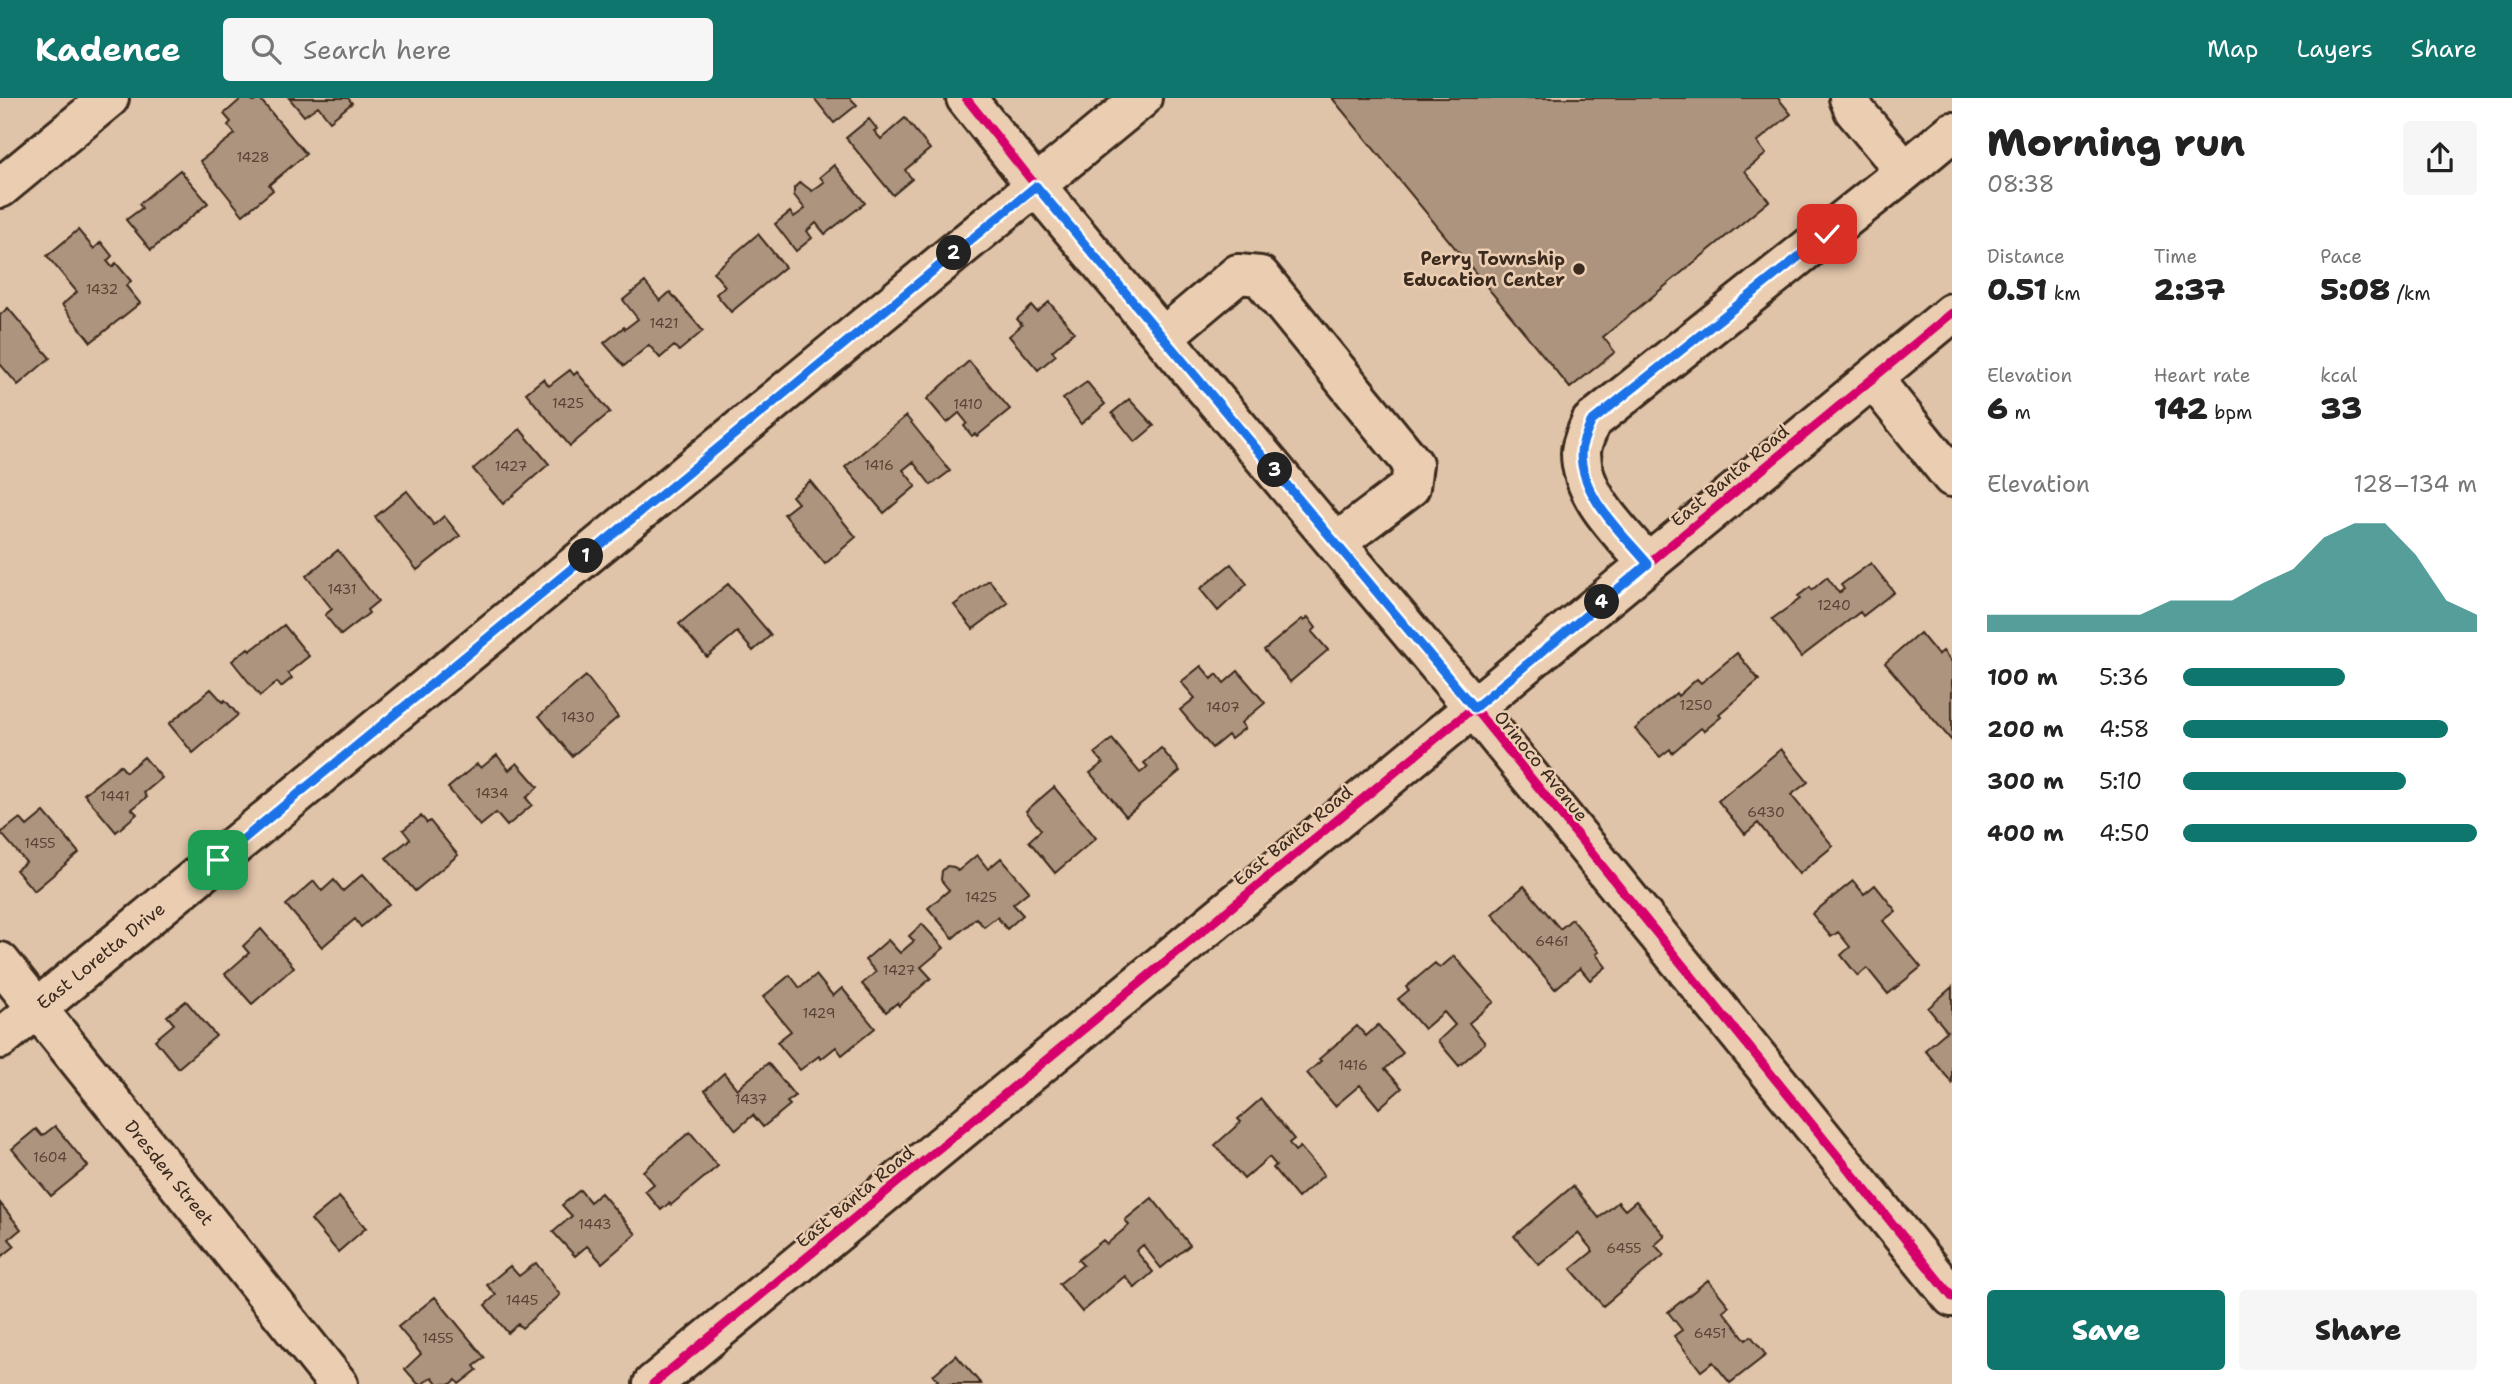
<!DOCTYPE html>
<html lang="en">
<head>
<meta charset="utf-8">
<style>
  :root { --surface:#fff; --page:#f6f6f6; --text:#222; --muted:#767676; --accent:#0f766e }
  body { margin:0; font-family:"Shantell Sans",sans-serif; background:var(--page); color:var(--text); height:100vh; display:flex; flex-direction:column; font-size:26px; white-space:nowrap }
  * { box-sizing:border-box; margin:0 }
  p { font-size:23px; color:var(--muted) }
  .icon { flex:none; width:38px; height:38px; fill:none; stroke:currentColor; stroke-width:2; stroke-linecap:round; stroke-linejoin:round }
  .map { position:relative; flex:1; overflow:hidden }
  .sheet { display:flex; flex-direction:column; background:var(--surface); width:560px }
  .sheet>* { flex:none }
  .pin { position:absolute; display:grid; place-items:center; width:60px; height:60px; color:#fff; margin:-30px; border-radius:14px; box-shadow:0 4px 10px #0006 }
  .km { position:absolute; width:35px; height:35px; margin:-18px; border-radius:50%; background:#222; color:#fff; font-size:19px; line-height:35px; text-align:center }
  .round { display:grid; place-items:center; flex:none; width:74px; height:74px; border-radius:7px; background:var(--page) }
  .overview { display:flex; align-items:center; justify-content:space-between; height:119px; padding:0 35px }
  h1 { font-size:38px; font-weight:800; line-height:52px }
  .stats { display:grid; grid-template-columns:repeat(3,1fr); gap:10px; height:119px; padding:7px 35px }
  .stats div { display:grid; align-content:center }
  .stats b { font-size:30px; font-weight:800 }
  .stats small { font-size:19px; font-weight:400 }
  .stats p { font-size:19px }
  .chart { height:196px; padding:14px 35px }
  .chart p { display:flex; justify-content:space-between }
  .chart svg { width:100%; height:126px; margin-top:7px; fill:var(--accent); opacity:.7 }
  .action { display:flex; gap:14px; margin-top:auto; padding:14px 35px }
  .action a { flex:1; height:80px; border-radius:7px; background:var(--accent); color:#fff; font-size:28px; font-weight:800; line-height:80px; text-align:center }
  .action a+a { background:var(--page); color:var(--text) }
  ul { padding:0 35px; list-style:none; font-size:23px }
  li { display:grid; grid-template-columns:112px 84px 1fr; align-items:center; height:52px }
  li i { height:18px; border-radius:9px; background:var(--accent) }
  header { display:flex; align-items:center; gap:42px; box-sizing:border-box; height:98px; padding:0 35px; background:var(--accent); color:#fff }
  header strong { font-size:33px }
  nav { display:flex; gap:38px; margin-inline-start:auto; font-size:24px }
  .search { width:490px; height:63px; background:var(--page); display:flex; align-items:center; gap:18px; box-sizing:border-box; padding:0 24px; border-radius:7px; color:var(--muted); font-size:26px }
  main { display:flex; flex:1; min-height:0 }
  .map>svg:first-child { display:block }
</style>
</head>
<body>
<header>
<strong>Kadence</strong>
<div class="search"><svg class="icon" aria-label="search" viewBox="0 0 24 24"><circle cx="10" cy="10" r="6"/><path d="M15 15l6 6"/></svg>Search here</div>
<nav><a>Map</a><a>Layers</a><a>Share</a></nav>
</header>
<main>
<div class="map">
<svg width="1952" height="1286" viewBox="0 0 1952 1286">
  <rect width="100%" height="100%" fill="#e0c4a9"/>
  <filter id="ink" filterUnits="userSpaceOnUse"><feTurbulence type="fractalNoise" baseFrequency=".0143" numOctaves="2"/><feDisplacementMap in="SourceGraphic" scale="14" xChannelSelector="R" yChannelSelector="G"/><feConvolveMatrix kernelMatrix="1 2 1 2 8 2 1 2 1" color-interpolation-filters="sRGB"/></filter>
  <g filter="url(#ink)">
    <path fill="#ad947e" stroke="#3b2a1e" stroke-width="2" d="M242 0H250L254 4 259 0 306 56 269 87 273 92 243 117 200 63 235 36 228 27 231 24 224 16Z
      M289 0H348L352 5 330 23 318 8 304 18Z
      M814 0H850L857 7 834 25Z
      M1332 0H1778L1791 16 1757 44 1766 56 1745 73 1769 103 1603 239 1615 254 1570 290Z
      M905 20 930 51 905 72 912 81 893 97 846 40 869 21 877 31 874 33 881 41Z
      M834 67 865 105 825 136 816 125 807 133 812 140 796 153 775 126 790 114 794 119 805 111 794 97V90L800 84 812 93 824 84 820 79Z
      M180 72 208 105 151 152 126 122 142 110 139 106Z
      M78 132 94 151 101 144 112 158 107 163 112 169 116 165 131 183 126 188 140 205 91 244 62 207 77 194 47 158Z
      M758 136 785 169 731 214 716 196 725 188 713 174Z
      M645 184 660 203 670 194 703 233 679 253 674 248 660 260 649 247 624 268 604 245 624 229 625 231 638 221 623 202Z
      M1049 204 1074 234 1052 253 1056 257 1038 272 1009 238 1022 227 1017 221 1032 208 1037 214Z
      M8 210 50 260 18 287 0 266V217Z
      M969 263 1010 311 977 338 975 336 972 338 964 328 967 325 959 315 947 325 927 301Z
      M570 272 574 277 577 274 610 314 570 348 526 295 543 281 549 288Z
      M1087 284 1105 306 1081 326 1063 301Z
      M1129 301 1154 328 1135 344 1112 315Z
      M906 318 950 373 931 387 913 364 903 372 916 388 884 415 845 369Z
      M520 331 549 366 503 406 473 371Z
      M810 383 856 439 825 466 784 416 798 405 792 398Z
      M407 393 434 427 444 418 460 438 417 472 375 419Z
      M338 452 378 503 367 512 369 515 341 537 325 517 332 511 306 478Z
      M1871 465 1894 494 1863 518 1860 514 1801 559 1772 521 1800 501 1798 498 1810 489 1812 492 1827 479 1839 495 1844 491 1841 487Z
      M1231 466 1247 486 1218 513 1200 491Z
      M989 482 1008 505 973 531 954 507Z
      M728 486 771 537 753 553 737 534 707 559 679 526Z
      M1308 519 1316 530 1312 534 1328 552 1290 584 1264 552 1302 521 1304 523Z
      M284 527 309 558 288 575 292 580 281 589 277 584 260 598 232 563 248 550 250 553Z
      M1920 535 1938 557 1943 553 1952 564V643L1885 565Z
      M1737 555 1759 582 1719 616 1721 619 1704 633 1701 630 1672 655 1670 651 1660 659 1635 631 1676 595 1678 598 1697 581 1701 585Z
      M1201 568 1212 581 1217 576 1224 585 1238 573 1265 605 1241 625 1245 630 1231 641 1228 637 1212 650 1180 612 1195 600 1181 584Z
      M586 578 618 619 572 658 539 618Z
      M211 591 223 604 225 602 238 617 193 655 169 626Z
      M1112 641 1140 675 1148 669 1144 665 1161 650 1180 673 1126 718 1090 675 1103 665 1095 655Z
      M1781 651 1808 684 1791 697 1833 748 1799 776 1758 725 1745 736 1718 703Z
      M497 657 509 672 517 665 538 689 526 700 532 707 507 728 496 715 480 728 448 690 477 666 481 670Z
      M144 659 162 680 144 695 147 699 132 711 137 716 116 734 84 696 120 667 126 674Z
      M1054 689 1096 740 1055 775 1029 743 1041 732 1026 713Z
      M44 714 79 755 34 793 16 772 26 764 1 735 20 720 27 728Z
      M421 718 427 725 430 723 458 757 415 793 386 760 410 741 403 732Z
      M977 757 988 771 1001 760 1029 793 1013 806 1023 817 1007 831 997 819 984 829 976 820 953 840 928 810 949 792 941 782 942 773 947 768 954 769 958 773Z
      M363 776 389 806 361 829 355 821 322 849 286 807 314 783 322 793 334 782 343 793Z
      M1853 783 1864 796 1875 787 1896 813 1883 823 1921 869 1888 896 1867 870 1858 878 1841 857 1850 849 1838 834 1831 839 1812 816Z
      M1524 788 1560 831 1572 821 1599 854 1596 856 1606 869 1590 882 1580 870 1555 891 1492 816Z
      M922 826 944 850 921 869 931 880 899 908 897 905 886 914 862 886 876 874 865 862 888 842 900 855 914 843 909 838Z
      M261 831 294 869 252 906 225 876 249 855 243 848Z
      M1454 858 1494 904 1469 925 1485 945 1459 968 1438 943 1455 927 1444 914 1424 931 1398 901 1409 892 1406 889 1435 865 1440 870Z
      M790 877 800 890 816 877 833 898 842 890 875 930 842 957 836 949 821 961 819 958 800 972 777 944 791 933 763 899Z
      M1952 889V985L1925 952 1947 933 1928 910Z
      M186 903 216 938 178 970 155 942 174 926 167 918Z
      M1378 927 1403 955 1385 971 1402 990 1379 1010 1360 987 1335 1008 1307 975 1321 963 1319 961 1357 928 1366 938Z
      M768 965 795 998 787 1004 790 1007 763 1029 753 1017 736 1032 705 992 724 975 737 991Z
      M1261 1001 1294 1041 1289 1045 1295 1053 1300 1049 1324 1077 1298 1100 1273 1070 1276 1067 1269 1059 1244 1081 1215 1047 1241 1024 1238 1021Z
      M55 1028 88 1068 51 1098 12 1051 36 1031 42 1038Z
      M690 1034 718 1068 671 1107 669 1105 661 1112 645 1093 654 1086 643 1073Z
      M1573 1088 1599 1120 1618 1104 1625 1112 1636 1103 1665 1138 1655 1147 1664 1157 1603 1208 1571 1171 1593 1153 1578 1135 1539 1167 1514 1138Z
      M580 1092 590 1104 601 1095 636 1136 602 1165 587 1148 575 1158 553 1134 572 1118 562 1107Z
      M339 1099 366 1130 338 1154 311 1122Z
      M1152 1100 1190 1147 1161 1170 1143 1147 1136 1153 1153 1174 1135 1190 1125 1178 1082 1214 1059 1186 1083 1167 1078 1162 1103 1142 1107 1146 1129 1127 1125 1122Z
      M0 1105 21 1131 9 1141 15 1148 1 1159Z
      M536 1165 560 1197 522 1230 518 1226 508 1235 485 1207 496 1197 487 1187 510 1168 519 1178Z
      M1708 1182 1729 1208 1723 1213 1746 1242 1751 1238 1766 1257 1730 1285 1713 1264 1701 1273 1674 1238 1682 1232 1668 1214Z
      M435 1199 485 1260 474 1268 477 1272 459 1286 456 1282 451 1286H438L432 1279 422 1286H418L405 1271 421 1256 398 1229Z
      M956 1257 981 1286H933L938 1282 933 1277Z"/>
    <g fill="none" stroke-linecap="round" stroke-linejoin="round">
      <g stroke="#3b2a1e" stroke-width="44">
        <path id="minor" d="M966 0 1036 88 1474 610 1952 1199
          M1905 73 1952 34
          M0 90 109 0
          M1163 239 1238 176 1260 178 1413 366 1410 389 1336 445
          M1873 281 1952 379
          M1648 466C1622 435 1581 399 1581 355 1581 345 1588 333 1591 324L1905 73 1854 12 1849 0
          M0 864 338 1286
          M0 941 1142 0
          M653 1286 1952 215"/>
      </g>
      <use href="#minor" stroke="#ebceb2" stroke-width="38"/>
      <g stroke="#ebceb2" stroke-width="13">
        <path id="cycleway" d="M966 0 1036 88 1474 610 1952 1199
          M653 1286 1952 215"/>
      </g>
      <use href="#cycleway" stroke="#d6006c" stroke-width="9"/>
    </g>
  </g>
  <g fill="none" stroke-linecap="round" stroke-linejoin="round" filter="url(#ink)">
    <g stroke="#fff" stroke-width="14">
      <path id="route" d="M218 762 1036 88 1474 610 1648 466C1622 435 1581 399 1581 355 1581 345 1588 333 1591 324L1827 136"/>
    </g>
    <use href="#route" stroke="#1a73e8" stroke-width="9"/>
  </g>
  <circle fill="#3b2a1e" stroke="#ebceb2" stroke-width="2.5" cx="1579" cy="171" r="7"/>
  <g text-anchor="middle" stroke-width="5" stroke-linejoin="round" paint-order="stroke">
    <g font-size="14" fill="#584436">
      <text x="253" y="64">1428</text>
      <text x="102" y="196">1432</text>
      <text x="664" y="230">1421</text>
      <text x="568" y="310">1425</text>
      <text x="968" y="311">1410</text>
      <text x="879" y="372">1416</text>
      <text x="511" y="373">1427</text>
      <text x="342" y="496">1431</text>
      <text x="1834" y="512">1240</text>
      <text x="1696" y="612">1250</text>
      <text x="1223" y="614">1407</text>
      <text x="578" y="624">1430</text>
      <text x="492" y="700">1434</text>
      <text x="115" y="703">1441</text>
      <text x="1766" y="719">6430</text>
      <text x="40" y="750">1455</text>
      <text x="981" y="804">1425</text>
      <text x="1552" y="848">6461</text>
      <text x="899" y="877">1427</text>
      <text x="819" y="920">1429</text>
      <text x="1353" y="972">1416</text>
      <text x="751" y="1006">1437</text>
      <text x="50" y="1064">1604</text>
      <text x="595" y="1131">1443</text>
      <text x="1624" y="1155">6455</text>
      <text x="522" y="1207">1445</text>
      <text x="1710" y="1240">6451</text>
      <text x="438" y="1245">1455</text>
    </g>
    <g font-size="18" font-weight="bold" fill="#3b2a1e" stroke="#ebceb2" text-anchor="end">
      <text x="1565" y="167">Perry Township<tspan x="1565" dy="21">Education Center</tspan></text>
    </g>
    <g font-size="18" fill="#3b2a1e" stroke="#ebceb2">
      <text transform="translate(1730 378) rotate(-40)" y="6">East Banta Road</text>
      <text transform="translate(1541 668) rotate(51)" y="6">Orinoco Avenue</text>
      <text transform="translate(1293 738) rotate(-39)" y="6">East Banta Road</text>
      <text transform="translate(101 858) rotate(-39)" y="6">East Loretta Drive</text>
      <text transform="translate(169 1075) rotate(51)" y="6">Dresden Street</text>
      <text transform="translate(855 1099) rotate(-40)" y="6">East Banta Road</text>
    </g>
  </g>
</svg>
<div class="pin" style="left:218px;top:762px;background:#1e9e55"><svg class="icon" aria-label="arrive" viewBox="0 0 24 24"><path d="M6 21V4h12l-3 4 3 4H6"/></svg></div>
<div class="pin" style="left:1827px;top:136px;background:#d93025"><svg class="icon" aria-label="check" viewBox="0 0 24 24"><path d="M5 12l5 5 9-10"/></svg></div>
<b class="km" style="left:586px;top:458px">1</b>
<b class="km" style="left:954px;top:155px">2</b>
<b class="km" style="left:1275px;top:372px">3</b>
<b class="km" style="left:1602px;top:504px">4</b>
</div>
<section class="sheet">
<div class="overview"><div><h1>Morning run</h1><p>08:38</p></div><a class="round"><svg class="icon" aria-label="share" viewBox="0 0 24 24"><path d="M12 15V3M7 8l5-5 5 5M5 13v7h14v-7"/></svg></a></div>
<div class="stats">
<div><p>Distance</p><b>0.51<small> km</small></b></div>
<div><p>Time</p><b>2:37</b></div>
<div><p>Pace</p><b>5:08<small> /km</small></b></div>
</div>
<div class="stats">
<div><p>Elevation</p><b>6<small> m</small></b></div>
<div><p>Heart rate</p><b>142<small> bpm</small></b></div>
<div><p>kcal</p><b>33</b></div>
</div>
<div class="chart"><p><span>Elevation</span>128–134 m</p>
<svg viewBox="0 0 160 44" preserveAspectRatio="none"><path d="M0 44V38L10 38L20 38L30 38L40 38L50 38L60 33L70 33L80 33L90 27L100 22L110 11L120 6L130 6L140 17L150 33L160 38V44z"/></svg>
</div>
<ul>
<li><b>100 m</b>5:36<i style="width:55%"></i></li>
<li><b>200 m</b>4:58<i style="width:90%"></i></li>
<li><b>300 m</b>5:10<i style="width:76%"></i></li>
<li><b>400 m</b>4:50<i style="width:100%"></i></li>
</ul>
<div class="action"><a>Save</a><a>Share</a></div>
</section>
</main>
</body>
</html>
